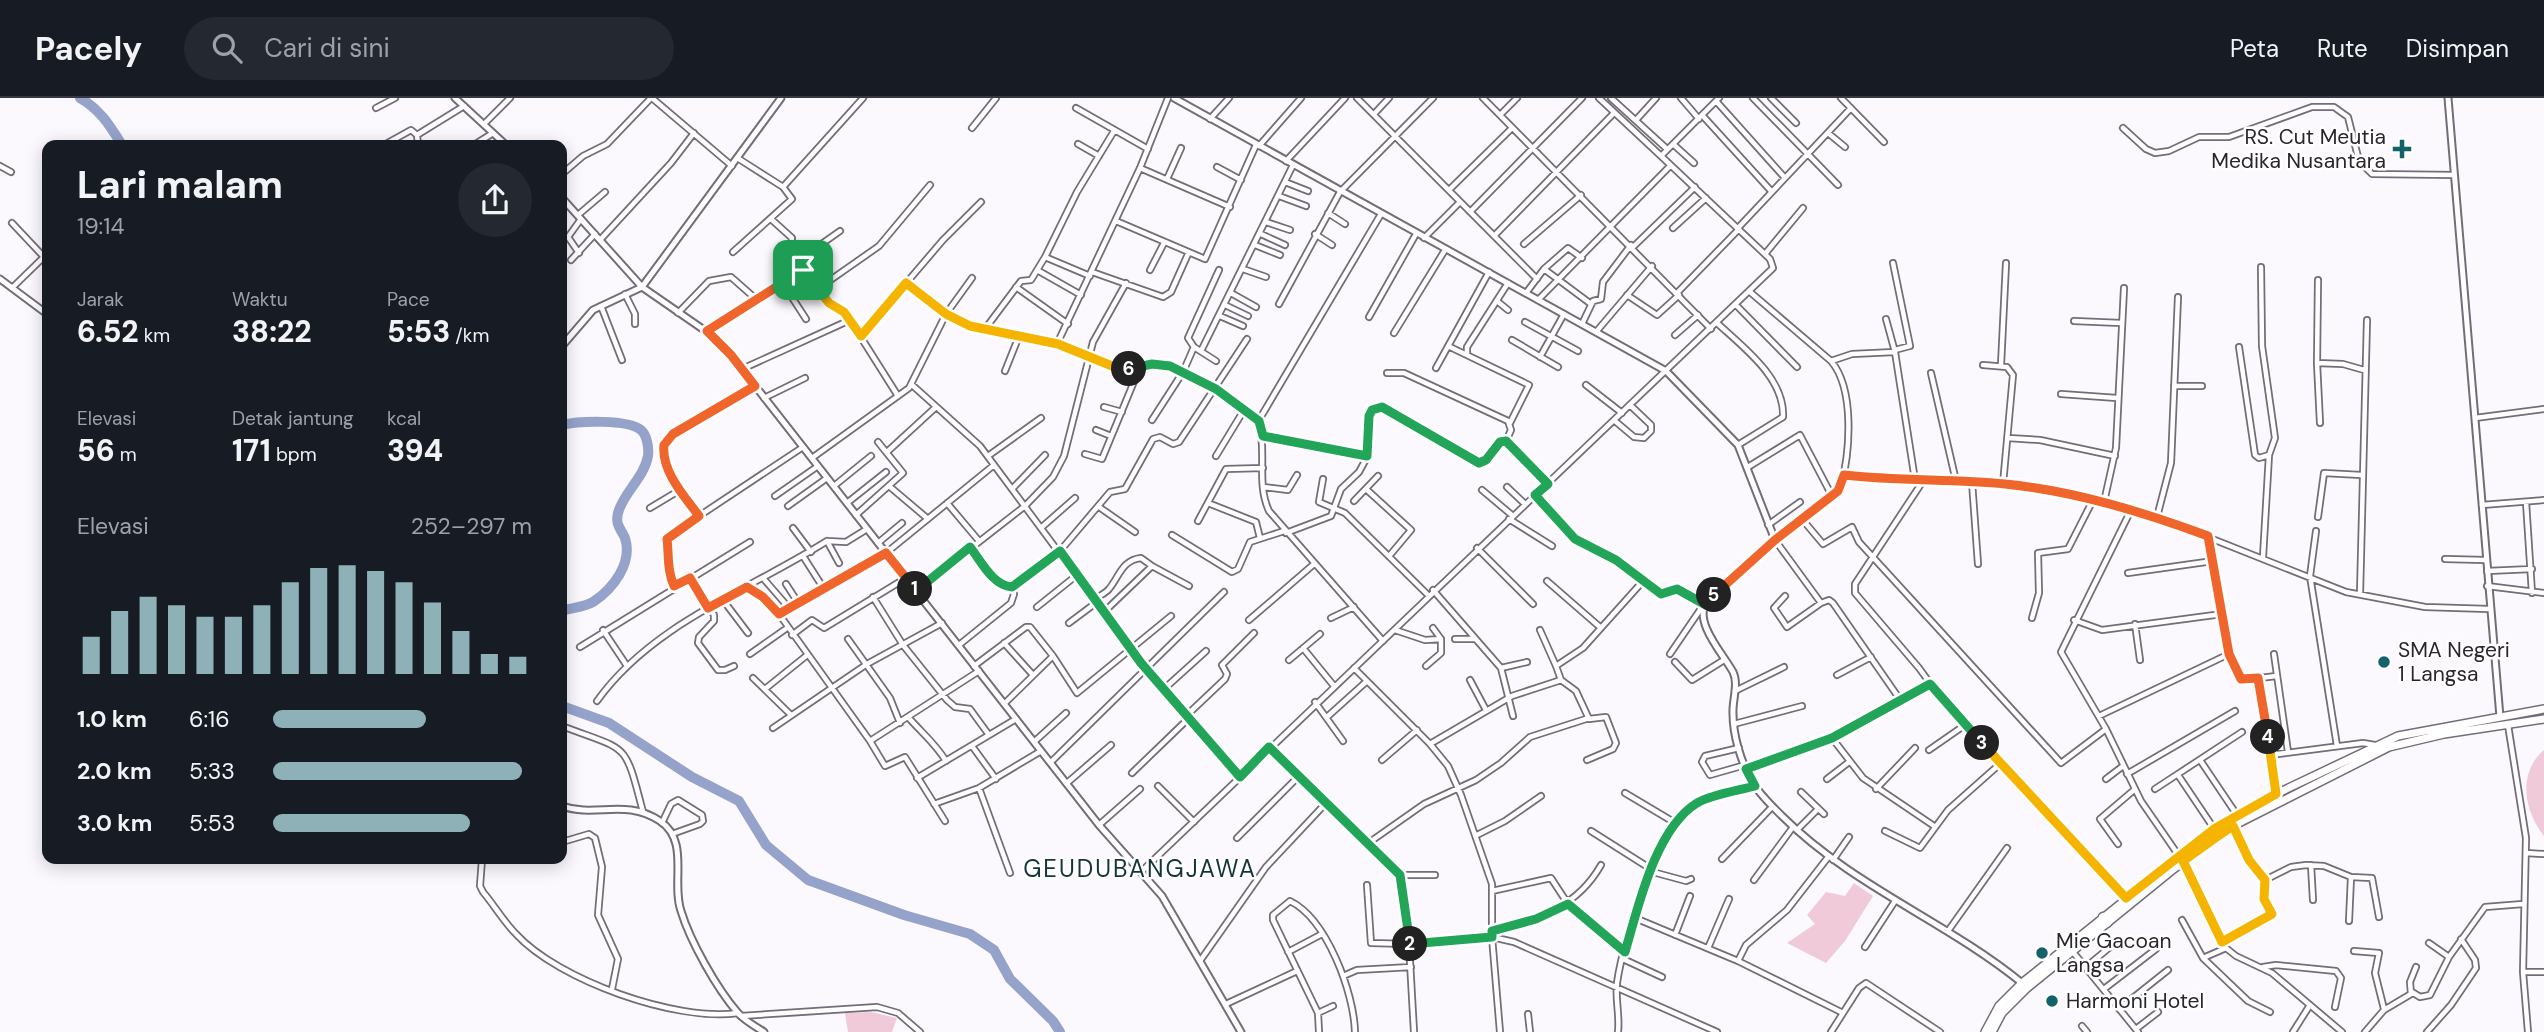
<!DOCTYPE html>
<html lang="id">
<head>
<meta charset="utf-8">
<style>
  :root { --surface:#171b24; --page:#242831; --text:#f1f3f6; --muted:#9ea1a6; --line:#363941; --accent:#8db1b7 }
  body { margin:0; font-family:"DM Sans",sans-serif; background:var(--page); color:var(--text); height:100vh; display:flex; flex-direction:column; font-size:26px; white-space:nowrap }
  * { box-sizing:border-box; margin:0 }
  p { font-size:23px; color:var(--muted) }
  .icon { flex:none; width:38px; height:38px; fill:none; stroke:currentColor; stroke-width:2; stroke-linecap:round; stroke-linejoin:round }
  .map { position:relative; flex:1; overflow:hidden }
  .sheet { position:absolute; left:42px; top:42px; width:525px; height:724px; display:flex; flex-direction:column; background:var(--surface); border-radius:14px; box-shadow:0 4px 18px #0003 }
  .sheet>* { flex:none }
  .pin { position:absolute; display:grid; place-items:center; width:60px; height:60px; color:#fff; margin:-30px; border-radius:14px; box-shadow:0 4px 10px #0006 }
  .km { position:absolute; width:35px; height:35px; margin:-18px; border-radius:50%; background:#222; color:#fff; font-size:19px; line-height:35px; text-align:center }
  .round { display:grid; place-items:center; flex:none; width:74px; height:74px; border-radius:37px; background:var(--page) }
  .overview { display:flex; align-items:center; justify-content:space-between; height:119px; padding:0 35px }
  h1 { font-size:38px; font-weight:800; line-height:52px }
  .figures { display:grid; grid-template-columns:repeat(3,1fr); gap:10px; height:119px; padding:7px 35px }
  .figures div { display:grid; align-content:center }
  .figures b { font-size:30px; font-weight:800 }
  .figures small { font-size:19px; font-weight:400 }
  .figures p { font-size:19px }
  .chart { height:196px; padding:14px 35px }
  .chart p { display:flex; justify-content:space-between }
  .chart svg { width:100%; height:126px; margin-top:7px; stroke:var(--accent); stroke-width:6 }
  ul { padding:0 35px; list-style:none; font-size:23px }
  li { display:grid; grid-template-columns:112px 84px 1fr; align-items:center; height:52px }
  li i { height:18px; border-radius:9px; background:var(--accent) }
  header { display:flex; align-items:center; gap:42px; box-sizing:border-box; height:98px; padding:0 35px; background:var(--surface); border-bottom:2px solid var(--line) }
  header strong { font-size:33px }
  nav { display:flex; gap:38px; margin-inline-start:auto; font-size:24px }
  .search { width:490px; height:63px; background:var(--page); display:flex; align-items:center; gap:18px; box-sizing:border-box; padding:0 24px; border-radius:38px; color:var(--muted); font-size:26px }
  .map>svg:first-child { display:block }
</style>
</head>
<body>
<header>
<strong>Pacely</strong>
<div class="search"><svg class="icon" aria-label="search" viewBox="0 0 24 24"><circle cx="10" cy="10" r="6"/><path d="M15 15l6 6"/></svg>Cari di sini</div>
<nav><a>Peta</a><a>Rute</a><a>Disimpan</a></nav>
</header>
<div class="map">
<svg width="2544" height="934" viewBox="0 0 2544 934">
  <rect width="100%" height="100%" fill="#fbf8fe"/>
  <path fill="#f1cada" d="M2544 652V738C2523 712 2518 674 2544 652Z
    M1854 785 1873 798 1845 843 1826 865 1787 845 1815 826 1807 817 1826 794 1845 798Z
    M871 914 897 920 892 934H848L845 915Z"/>
  <g fill="none" stroke-linecap="round" stroke-linejoin="round">
    <path stroke="#95a3cb" stroke-width="10" d="M80 0C100 11 110 28 122 47
      M47 95V101
      M562 327C578 323 628 321 641 332 647 337 649 350 648 358 644 380 623 395 618 415 615 427 621 431 625 440 633 465 613 491 593 504 585 509 571 510 562 513
      M562 608 609 625 692 679 739 703 766 747 808 782 904 817 970 836 994 852 1010 881 1053 923 1060 934"/>
    <g stroke="#746c7a" stroke-width="8">
      <path id="minor" d="M652 0 732 68
        M1357 0 1537 181
        M1483 0 1711 231
        M1599 0 1661 58
        M1611 0 1667 51
        M1681 0 1699 21
        M1753 0 1838 87
        M1771 0 1796 25
        M1841 0 1884 44
        M1716 3 1785 80
        M376 10 395 0
        M1076 10 1148 51
        M1374 16 1389 0
        M1500 17 1517 0
        M1702 17 1772 94
        M1210 21 1229 0
        M1636 22 1656 0
        M484 26 510 0
        M972 30 996 0
        M2123 30 2146 51 2155 55 2169 53 2199 39H2229L2312 9H2334L2348 19 2359 63 2372 76 2454 77
        M1828 35 1845 49
        M417 37 464 8
        M417 37 418 47
        M1078 46 1099 58
        M1673 46 1694 65
        M384 47 411 32 417 37
        M474 47 493 35
        M1259 48 1301 0
        M1286 63 1345 0
        M0 68 11 74
        M1217 69 1241 82
        M1140 70 1230 109
        M562 76 583 58 607 46 651 0
        M1167 81 1181 50
        M1285 84 1308 93
        M783 89 863 0
        M1449 92 1512 30
        M1279 98 1306 108
        M1470 114 1582 0
        M1328 115 1345 126
        M1381 116 1259 322C1267 355 1256 385 1269 413L1383 543
        M578 117 605 94
        M771 121 792 140 789 158 803 172
        M1116 123 1205 161 1256 47
        M1266 124 1290 132
        M12 125 44 159
        M1673 130 1706 100
        M1738 130 1851 10
        M1261 136 1285 147
        M1315 136 1332 147
        M1494 138 1614 15
        M1424 140 1460 104
        M600 142 671 65 694 35
        M1524 146 1581 97
        M1255 147 1280 157
        M1633 149 1695 89
        M733 154 792 101 783 89 739 61
        M579 155 568 139 581 121
        M1765 156 1803 110
        M1045 159 1077 94 1114 33
        M1582 160 1568 150 1544 171 1591 206
        M571 162 595 136
        M796 164 840 133
        M1893 165 1910 248 1895 252
        M2261 169 2262 248 2275 340 2269 357 2263 459
        M1243 171 1266 179
        M1037 172 1081 197
        M1150 172 1164 145
        M1092 174 1163 199 1171 194 1188 156
        M2318 182 2317 265 2320 325
        M782 184 806 221
        M906 185 946 216 972 180
        M1016 189 1068 226
        M12 190 47 156
        M819 190 879 148 930 87
        M1750 194 1831 263C1855 291 1850 354 1841 388L1775 442 1821 505 1829 502 1833 505 1901 603
        M1231 195 1256 209
        M1526 195 1544 171
        M1677 195 1739 131
        M625 196 635 216V226
        M1627 197 1657 217 1679 197
        M1538 202 1670 68
        M1497 203 1508 212
        M1279 206 1340 94 1433 0
        M1225 207 1248 218
        M1736 207 1797 269
        M601 208 622 262
        M678 215 709 183 731 179 756 201
        M1220 218 1243 228
        M1369 219 1416 136
        M1886 221 1895 254 1915 382
        M2074 223 2121 225
        M1525 224 1578 253
        M1717 225C1743 249 1785 280 1783 319L1738 347
        M1582 226 1593 203 1601 201 1603 184 1631 147
        M985 231 1021 183 1031 182 1045 159 1090 178
        M707 234 803 172 829 205 850 222 898 298
        M1596 234 1652 168
        M1394 235 1445 152
        M1675 237 1698 217
        M861 238 943 142 981 104
        M1512 242 1558 269
        M1057 246 1140 70 1168 0
        M1448 248 1529 287 1510 325
        M1194 249 1216 263
        M2239 249 2255 357 2259 360 2269 357
        M1201 253 1293 67
        M1467 257V249L1508 185
        M1540 259 1564 216
        M1831 263 1852 256 1895 254
        M2317 265 2343 266 2364 272
        M1983 267 2007 269 2013 277 2003 386
        M2001 267 2006 165
        M1436 270 1489 174
        M742 271 850 222
        M1005 273 1019 238
        M1387 275H1404L1508 323 1511 332 1506 343
        M1931 275 1956 383
        M911 286 980 348 1141 565 1240 679
        M1586 287 1622 315
        M2174 288H2202
        M2061 296 2117 300
        M764 300 805 280
        M1104 309 1122 314
        M2475 320 2544 311
        M1152 322 1183 274 1194 249 1188 240 1219 172
        M1615 323 1634 339 1644 340 1651 333V327L1630 307
        M1096 332 1111 338
        M1263 339 1367 358
        M2008 340 2040 342 2115 358
        M887 354 936 309
        M1085 356 1102 361 1140 269
        M988 358 1041 320
        M1216 358 1244 312
        M812 360 909 290 946 216 970 228 1057 246 1117 269 1169 268 1216 291 1259 322
        M1748 369 1800 337 1832 398
        M1844 377 2003 386 2093 402 2157 419 2346 494 2425 509 2489 511
        M1323 381 1319 404 1345 415 1428 497
        M1923 383 1855 486V495L1919 570 1943 603 2126 800
        M1972 384 1978 466
        M834 388 871 358
        M889 388 928 421
        M1263 389 1288 392 1297 377
        M1507 389 1525 406
        M1012 391 1045 357
        M1366 391 1411 432 1390 457
        M1482 392 1513 418
        M1535 397 1575 441 1616 462 1661 496 1677 491 1704 506
        M775 398 818 368
        M1354 403 1378 378
        M2104 404 2116 350 2124 190
        M2526 404 2532 495
        M847 405 886 374
        M947 405 979 443
        M1208 405 1256 424 1260 440
        M2482 407 2544 402
        M788 408 827 380
        M1099 409 1135 434
        M650 410 680 392
        M2131 412 2061 554 2106 631 2141 703 2179 758
        M856 417 903 375 878 344
        M699 418C685 399 661 373 664 347L673 336 755 288
        M2157 419 2171 365 2178 199
        M2318 419 2324 375 2361 377
        M1509 421 1552 448
        M1802 421 1823 446 1852 429 1859 444 2061 665 2106 631
        M1198 423 1226 371 1263 370
        M1768 427 1800 404
        M1042 429 1075 400
        M793 430 811 454
        M2316 433 2310 478 2337 648
        M1286 435 1331 418 1341 391 1359 374 1366 361 1370 344 1369 318 1378 309 1392 313 1479 365 1486 362 1500 344 1506 343 1548 386
        M1172 437 1232 474 1238 471 1250 444 1284 433
        M2209 438C2213 464 2224 572 2244 582L2276 578
        M827 443 839 465
        M878 445 902 425
        M970 449 997 483 1012 489 1060 453 1110 394 1125 391 1153 341 1160 339 1173 346 1179 344 1247 241
        M1477 450 1533 506
        M803 458 824 491
        M2445 461 2485 462
        M2487 473 2532 471
        M2128 475 2213 463
        M690 480 714 517V523L699 539 698 545 718 572H725L734 568
        M763 480 789 510
        M1547 483 1601 530
        M786 486 799 506
        M2487 488 2544 495
        M674 489C669 478 665 448 669 438L803 349
        M747 489 763 499 779 516
        M1433 492 1501 570 1513 618
        M916 493 1025 408 1053 379 1064 358 1093 244 1126 185
        M2360 496 2367 222
        M1785 498 1774 510 1787 529 1821 505
        M873 499 903 547 947 602 955 609 970 611 989 637
        M1095 501C1099 498 1106 495 1109 491 1119 479 1122 462 1141 460L1152 468
        M723 502 748 535
        M1037 509 1077 477
        M1104 514 1152 468 1189 488
        M1331 520 1354 509
        M2032 520 2039 495 2038 455 2068 451 2093 402
        M1249 522 1314 466
        M2074 522 2102 532 2222 516
        M1069 525 1097 504
        M2135 526 2140 562
        M603 532 627 568
        M1395 532 1425 542 1441 541
        M1540 532 1556 568
        M792 537 812 522 824 530 906 480
        M848 541 890 600 900 625
        M1455 541H1474
        M1004 545 1033 577
        M959 547 1011 505 1014 496 1012 489
        M580 549 750 444
        M1303 550 1334 588
        M750 556 787 530
        M1670 556 1702 509
        M2274 556 2288 654
        M1289 562 1320 536
        M1675 564 1692 582 1724 562
        M974 568 1026 529H1030L1053 558
        M1426 568 1441 555V541L1433 530
        M1354 570 1430 646 1448 668 1461 697 1492 786V839L1500 934
        M1501 570 1527 564
        M979 573 870 643 779 516 886 455 994 367
        M1837 577 1871 559
        M753 580 791 617
        M2258 580 2276 695
        M1470 582 1486 612
        M765 591 806 558
        M1164 591 1206 553
        M1735 593 1784 569
        M597 603C652 526 749 492 827 443L846 444 867 431
        M1315 604 1343 643
        M1005 605 1053 558 1077 595 1171 518
        M1187 617 1225 581 1227 576 1222 567 1254 535
        M2099 618 2229 556
        M908 619C922 635 935 645 946 663
        M1327 619 1367 583
        M1734 626 1802 608
        M2508 627 2526 740 2523 874 2528 934
        M562 628C629 654 624 641 643 714
        M773 630 867 566 942 525
        M1832 640 1863 680 1934 728
        M870 643 885 668 905 659 945 723
        M1035 643 1066 615
        M1430 646 1512 598 1561 582
        M972 648 996 681
        M1269 649 1400 777 1409 846 1371 845 1367 787
        M1739 650 1705 658 1702 664 1710 677 1745 667
        M1929 652 1965 627
        M2270 657 2363 645 2375 647
        M1382 662 1417 632
        M1587 662 1613 651 1616 645 1606 619 1589 621 1576 593 1561 582 1556 568 1583 550 1644 482
        M2200 662 2237 717
        M1051 664 1224 494
        M1746 671 1832 640 1930 586
        M1132 675 1189 620
        M2127 676 2235 613
        M2178 677 2219 738
        M917 680 1016 621
        M1827 681 1849 664
        M2106 681 2123 668
        M1067 685 1111 647
        M1158 688 1194 724
        M979 690 1010 775
        M1876 691 1915 650
        M2155 691 2242 634
        M1801 694 1824 716
        M1625 695 1677 726
        M934 706 979 690 1041 653
        M662 725 671 706 678 702 702 717 703 723 700 726 672 736
        M1099 727 1140 691
        M2233 728 2249 762 2265 782
        M1797 732 1818 711
        M1591 733 1651 771
        M1885 733 1920 750 1948 712 2001 665
        M1477 737 1505 723 1541 698
        M1237 740 1299 678
        M562 744 589 736 595 740 602 769 598 817 618 861 612 891
        M1367 746 1424 706 1476 682 1501 665 1530 639 1589 620
        M2118 746 2100 721 2134 692
        M2526 755 2544 756
        M482 761 480 788 483 794C494 807 504 824 516 836 558 882 676 924 738 915
        M1722 761 1772 709
        M1833 762 1849 739
        M2184 764 2226 850 2236 858 2272 875 2342 934
        M2311 767 2313 802
        M1142 773 1773 170 1770 161 1661 58 1719 0
        M1649 773 1686 783 1691 781
        M1400 777H1435
        M1754 782 1793 729
        M2265 782 2291 769 2306 767 2324 768 2351 779 2372 780 2379 819
        M1492 793 1551 780 1568 806 1625 854
        M1635 820 1738 863 1843 915
        M2182 822 2203 860 2226 850
        M2349 823 2351 779
        M1492 833C1538 820 1576 811 1601 767
        M1948 833 2007 750
        M1675 837 1690 798
        M2222 844 2271 817 2264 801 2265 782
        M2429 845 2449 859
        M1865 849 1895 803
        M1708 850 1729 801
        M2354 853 2379 855 2375 875 2384 911
        M1288 854 1322 836
        M2073 854 2138 934
        M2203 860 2248 903 2270 914
        M1623 861 1662 879
        M1200 863 1266 769 1326 705
        M1738 863 1746 847 1787 812 1829 758
        M2086 869 2116 844
        M2263 869 2276 867 2336 873 2341 880 2335 909
        M2523 874H2544
        M1343 878 1357 872 1411 869
        M2104 891 2156 851
        M2412 894 2420 899 2430 897 2449 859 2485 809 2523 806
        M1226 906 1297 873
        M2119 911 2168 872
        M1318 915 1333 908
        M1528 916 1530 934
        M741 918 877 909 898 915 920 934
        M2082 928 2087 934
        M2136 931 2158 914
        M1319 934 1318 915 1273 822V817L1290 803C1327 821 1354 895 1355 934
        M1414 934 1409 846 1492 839 1514 844 1717 934
        M1618 934C1620 918 1615 901 1617 885 1623 841 1659 729 1697 705 1713 696 1736 693 1755 688
        M1831 934 1859 890 1866 885 1940 934
        M2293 934 2310 907
        M2365 934 2384 912 2411 896 2410 884 2416 869
        M2427 934 2451 907 2476 870 2475 862 2461 841"/>
    </g>
    <g stroke="#746c7a" stroke-width="9">
      <path id="tertiary" d="M455 0 506 47
        M1174 0 1666 273 1738 347 1775 442 1707 503C1692 523 1724 557 1733 574 1739 586 1732 603 1733 616 1733 638 1741 663 1751 682 1759 696 1771 707 1782 718 1852 788 1946 823 2022 885
        M2448 0 2500 619
        M562 100 642 189 707 234 731 257 1099 727 1162 798 1241 934
        M0 181 47 216
        M562 248 593 212 642 189 781 0
        M562 708C596 720 625 700 660 723 690 743 671 784 681 813 690 843 717 891 738 915 745 923 755 928 764 934"/>
    </g>
    <g stroke="#746c7a" stroke-width="10">
      <path id="primary" d="M1985 934 1999 908 2022 885 2214 731 2276 696 2398 638 2544 611
        M1992 934 2002 915 2027 890 2171 773 2233 728 2389 649 2444 636 2544 621"/>
    </g>
    <g stroke="#746c7a" stroke-width="11">
      <path id="trunk" d="M2103 819 2107 825"/>
    </g>
    <use href="#minor" stroke="#fff" stroke-width="4.5"/>
    <use href="#tertiary" stroke="#fff" stroke-width="5"/>
    <use href="#primary" stroke="#fff" stroke-width="7"/>
    <use href="#trunk" stroke="#fff" stroke-width="8"/>
  </g>
  <g fill="none" stroke-linecap="round" stroke-linejoin="round">
    <g stroke="#fff" stroke-width="14">
      <path id="split-1" d="M803 172 707 233 731 257 755 288 673 336 664 347C661 373 685 399 699 418L667 441C669 458 667 472 674 488L690 480 708 510 747 489 763 499 779 516 886 455 915 491"/>
    </g>
    <g stroke="#fff" stroke-width="14">
      <path id="split-2" d="M915 491 916 493 970 449C981 463 993 488 1012 489L1060 453 1141 565 1240 679 1269 649 1400 777 1410 846"/>
    </g>
    <g stroke="#fff" stroke-width="14">
      <path id="split-3" d="M1410 846 1492 839V833L1536 821 1568 806 1625 854C1638 810 1655 731 1697 705 1713 696 1737 693 1755 688L1746 671 1832 640 1930 586 1982 645"/>
    </g>
    <g stroke="#fff" stroke-width="14">
      <path id="split-4" d="M1982 645 2126 800 2214 731 2218 738 2233 728 2249 762 2265 782 2264 801 2272 816 2222 844 2183 763 2218 738 2214 731 2276 696 2268 639"/>
    </g>
    <g stroke="#fff" stroke-width="14">
      <path id="split-5" d="M1714 497 1775 442 1838 393 1844 377C1898 383 1952 381 2005 386 2075 393 2143 414 2208 438L2229 556 2241 581 2258 580 2268 639"/>
    </g>
    <g stroke="#fff" stroke-width="14">
      <path id="split-6" d="M1129 271 1152 266 1170 268 1216 291 1259 323 1263 338 1367 358 1369 318 1372 312 1382 309 1479 365 1486 362 1500 344 1506 343 1548 386 1535 397 1575 441 1616 462 1661 496 1677 491 1704 506 1714 497"/>
    </g>
    <g stroke="#fff" stroke-width="14">
      <path id="split-7" d="M803 172 829 205 844 214 861 238 906 185 946 216 970 228 1058 246 1117 270 1129 271"/>
    </g>
    <use href="#split-1" stroke="#f0652b" stroke-width="9"/>
    <use href="#split-2" stroke="#22a559" stroke-width="9"/>
    <use href="#split-3" stroke="#22a559" stroke-width="9"/>
    <use href="#split-4" stroke="#f5b400" stroke-width="9"/>
    <use href="#split-5" stroke="#f0652b" stroke-width="9"/>
    <use href="#split-6" stroke="#22a559" stroke-width="9"/>
    <use href="#split-7" stroke="#f5b400" stroke-width="9"/>
  </g>
  <g fill="#13616b" stroke="#fff" stroke-width="2.5">
    <path d="M2398.5 40.5h7v7h7v7h-7v7h-7v-7h-7v-7h7z"/>
    <circle cx="2384" cy="564" r="7"/>
    <circle cx="2042" cy="855" r="7"/>
    <circle cx="2052" cy="903" r="7"/>
  </g>
  <g text-anchor="middle" stroke-width="5" stroke-linejoin="round" paint-order="stroke">
    <g font-size="21" fill="#29252b" stroke="#fff" text-anchor="start">
      <text x="2386" y="46" text-anchor="end">RS. Cut Meutia<tspan x="2386" dy="24">Medika Nusantara</tspan></text>
      <text x="2398" y="559">SMA Negeri<tspan x="2398" dy="24">1 Langsa</tspan></text>
      <text x="2056" y="850">Mie Gacoan<tspan x="2056" dy="24">Langsa</tspan></text>
      <text x="2066" y="910">Harmoni Hotel</text>
    </g>
    <g font-size="24" letter-spacing="2" fill="#13353a" stroke="#fff">
      <text x="1140" y="779">GEUDUBANGJAWA</text>
    </g>
  </g>
</svg>
<div class="pin" style="left:803px;top:172px;background:#1e9e55"><svg class="icon" aria-label="arrive" viewBox="0 0 24 24"><path d="M6 21V4h12l-3 4 3 4H6"/></svg></div>
<b class="km" style="left:915px;top:491px">1</b>
<b class="km" style="left:1410px;top:846px">2</b>
<b class="km" style="left:1982px;top:645px">3</b>
<b class="km" style="left:2268px;top:639px">4</b>
<b class="km" style="left:1714px;top:497px">5</b>
<b class="km" style="left:1129px;top:271px">6</b>
<section class="sheet">
<div class="overview"><div><h1>Lari malam</h1><p>19:14</p></div><a class="round"><svg class="icon" aria-label="share" viewBox="0 0 24 24"><path d="M12 15V3M7 8l5-5 5 5M5 13v7h14v-7"/></svg></a></div>
<div class="figures">
<div><p>Jarak</p><b>6.52<small> km</small></b></div>
<div><p>Waktu</p><b>38:22</b></div>
<div><p>Pace</p><b>5:53<small> /km</small></b></div>
</div>
<div class="figures">
<div><p>Elevasi</p><b>56<small> m</small></b></div>
<div><p>Detak jantung</p><b>171<small> bpm</small></b></div>
<div><p>kcal</p><b>394</b></div>
</div>
<div class="chart"><p><span>Elevasi</span>252–297 m</p>
<svg viewBox="0 0 160 44" preserveAspectRatio="none"><path d="M5 44V31M15 44V22M25 44V17M35 44V20M45 44V24M55 44V24M65 44V20M75 44V12M85 44V7M95 44V6M105 44V8M115 44V12M125 44V19M135 44V29M145 44V37M155 44V38"/></svg>
</div>
<ul>
<li><b>1.0 km</b>6:16<i style="width:59%"></i></li>
<li><b>2.0 km</b>5:33<i style="width:96%"></i></li>
<li><b>3.0 km</b>5:53<i style="width:76%"></i></li>
</ul>
</section>
</div>
</body>
</html>
